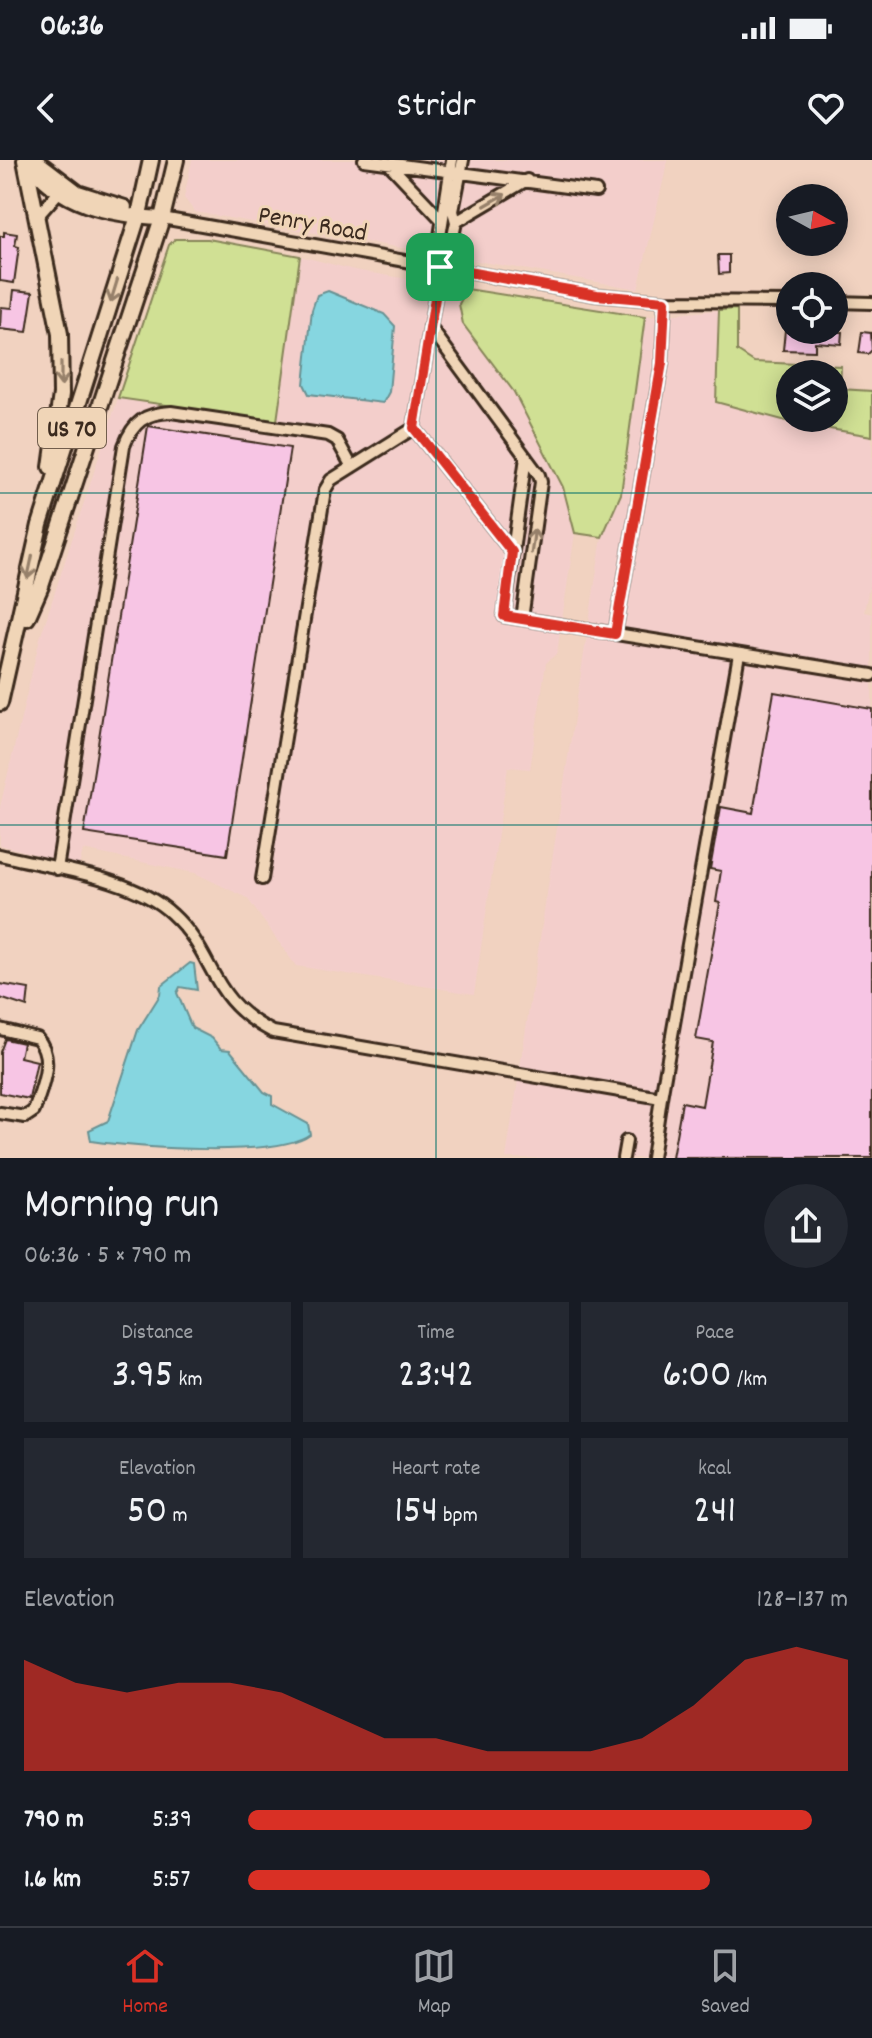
<!DOCTYPE html>
<html lang="en">
<head>
<meta charset="utf-8">
<style>
  :root { --surface:#171b24; --page:#242831; --text:#f1f3f6; --muted:#9ea1a6; --line:#363941; --accent:#d93025 }
  body { margin:0; font-family:Dekko,sans-serif; background:var(--page); color:var(--text); height:100vh; display:flex; flex-direction:column; font-size:30px; white-space:nowrap }
  * { box-sizing:border-box; margin:0 }
  p { font-size:26px; color:var(--muted) }
  .icon { flex:none; width:44px; height:44px; fill:none; stroke:currentColor; stroke-width:2; stroke-linecap:round; stroke-linejoin:round }
  .map { position:relative; height:998px; overflow:hidden }
  .sheet { display:flex; flex-direction:column; background:var(--surface); flex:1 }
  .sheet>* { flex:none }
  .needle { width:52px; rotate:98deg }
  .tools { position:absolute; left:776px; top:24px; display:grid; gap:16px }
  .tools a { display:grid; place-items:center; width:72px; height:72px; border-radius:50%; background:var(--surface); box-shadow:0 4px 20px #0003; font-size:40px }
  .pin { position:absolute; display:grid; place-items:center; width:68px; height:68px; color:#fff; margin:-34px; border-radius:16px; box-shadow:0 4px 12px #0006 }
  .round { display:grid; place-items:center; flex:none; width:84px; height:84px; border-radius:42px; background:var(--page) }
  .head { display:flex; align-items:center; justify-content:space-between; height:136px; padding:0 24px }
  h1 { font-size:44px; font-weight:600; line-height:60px }
  .figures { display:grid; grid-template-columns:repeat(3,1fr); gap:12px; height:136px; padding:8px 24px }
  .figures div { display:grid; align-content:center; border-radius:0px; background:var(--page); text-align:center }
  .figures b { font-size:40px; font-weight:600 }
  .figures small { font-size:22px; font-weight:400 }
  .figures p { font-size:22px }
  .chart { height:224px; padding:16px 24px }
  .chart p { display:flex; justify-content:space-between }
  .chart svg { width:100%; height:144px; margin-top:8px; fill:var(--accent); opacity:.7 }
  ul { padding:0 24px; list-style:none; font-size:26px }
  li { display:grid; grid-template-columns:128px 96px 1fr; align-items:center; height:60px }
  li i { height:20px; border-radius:10px; background:var(--accent) }
  .status { display:flex; justify-content:space-between; align-items:center; height:56px; padding:0 40px; background:var(--surface); direction:ltr }
  .status svg { height:22px; fill:currentColor }
  header { display:flex; justify-content:space-between; align-items:center; height:104px; padding:0 24px; background:var(--surface); font-size:36px; font-weight:600 }
  .dock { display:flex; justify-content:space-around; align-items:center; height:112px; border-top:2px solid var(--line); background:var(--surface); font-size:22px; color:var(--muted) }
  .dock a { display:grid; justify-items:center; gap:4px }
  .dock .selected { color:var(--accent) }
  .map>svg:first-child { display:block }
</style>
</head>
<body>
<div class="status"><b>06:36</b><svg viewBox="0 0 49 12"><path d="M0 12V9h3v3zM5 12V6h3v6zM10 12V3h3v9zM15 12V0h3v12zM26 1h20v11H26zM47 4h2v5h-2z"/></svg></div>
<header><svg class="icon" aria-label="back" viewBox="0 0 24 24"><path d="M15 5l-7 7 7 7"/></svg>Stridr<svg class="icon" aria-label="heart" viewBox="0 0 24 24"><path d="M12 20l-8-8c-3-5 5-10 8-4 3-6 11-1 8 4z"/></svg></header>
<div class="map">
<svg width="872" height="998" viewBox="0 0 872 998">
  <rect width="100%" height="100%" fill="#f1d2c0"/>
  <filter id="ink" filterUnits="userSpaceOnUse"><feTurbulence type="fractalNoise" baseFrequency=".0125" numOctaves="2"/><feDisplacementMap in="SourceGraphic" scale="16" xChannelSelector="R" yChannelSelector="G"/><feConvolveMatrix kernelMatrix="1 2 1 2 8 2 1 2 1" color-interpolation-filters="sRGB"/></filter>
  <g filter="url(#ink)">
    <path fill="#f3cecb" d="M192 0H668L638 129 195 52 184 38Z
      M300 96 354 110 467 129 459 144 463 164 514 232 563 327 575 373 557 493 546 503 530 609 508 607 474 834 296 806 247 738 195 713 83 690 79 706 0 685V647L40 478 118 238 277 261Z
      M719 150 717 242 794 263 872 276V411L864 452 872 454V998H506L602 377 621 334 645 157Z"/>
    <path fill="#d0e094" stroke="#868559" stroke-width="2" fill-rule="evenodd" d="M175 79H208L300 96 277 261 118 238 169 85Z
      M467 129 645 157 621 334 602 377 575 373 563 327 514 232 463 164 459 144Z
      M737 149V191L754 202 841 206 840 229 872 231V276L794 263 716 242 719 150ZM834 214V258H790V214Z"/>
    <path fill="#86d6e0" stroke="#689192" stroke-width="2" d="M328 131 384 154 395 166 389 232 383 243 309 234 304 224 312 150 317 135Z
      M190 803 194 804 197 830 180 827 177 833 192 868 212 878 221 889 230 890 264 932 272 936V944L308 964 310 974C279 998 137 988 91 981L89 970 108 961 138 870 160 835 161 826Z"/>
    <path fill="#f7c5e4" stroke="#3b2a1e" stroke-width="2" d="M4 72 17 74 15 86 19 87 14 123 0 121V76H4Z
      M718 95H729V113L719 114Z
      M14 130 33 132 27 172 0 169 1 147 12 148Z
      M785 170 842 172 841 184 815 182V191L783 190Z
      M862 172 871 173 872 190 868 194 859 193Z
      M148 266 290 288 227 695 84 673Z
      M774 532 872 549V998H672L682 942 702 946 713 882 696 879 720 743 716 742 721 711 710 709 721 647 753 653Z
      M0 824 29 829 27 847 0 838Z
      M5 879 23 883 20 897 37 901 29 939 0 933V892Z"/>
    <g fill="none" stroke-linecap="round" stroke-linejoin="round">
      <g stroke="#3b2a1e" stroke-width="16">
        <path id="minor" d="M364 0 596 31
          M452 0 438 89 440 107 414 268 512 392
          M389 4 442 60
          M36 58 58 33
          M162 58 597 135 665 141 790 142
          M456 62 453 51 463 0
          M440 107 450 91 456 62 527 20
          M834 142 872 143
          M430 167 539 315 541 322 522 459
          M526 297 504 456 872 515
          M615 474 662 203 665 141
          M0 695C51 708 134 717 172 754 218 796 206 838 273 872L661 938 739 494
          M57 709 124 286C133 262 145 253 171 252L328 275 337 280 352 307
          M262 719 325 330 331 320 414 268
          M0 869 37 878C56 898 41 929 34 951L25 957 0 953
          M623 998 626 981
          M652 998 661 938"/>
      </g>
      <g stroke="#3b2a1e" stroke-width="18">
        <path id="major" d="M27 0C57 46 111 56 162 58
          M36 0 78 32 125 47"/>
      </g>
      <g stroke="#3b2a1e" stroke-width="20">
        <path id="highway" d="M25 0 60 174 61 234 51 307
          M27 458 41 426 162 58 176 0
          M0 543 40 365 140 50 151 0"/>
      </g>
      <use href="#minor" stroke="#f0d5b7" stroke-width="10"/>
      <use href="#major" stroke="#f0d5b7" stroke-width="12"/>
      <use href="#highway" stroke="#f0d5b7" stroke-width="14"/>
    </g>
    <defs><path id="oneway-shaft" d="M-6 0H5M1.5-3L5.5 0L1.5 3" fill="none" stroke-width="1.6" stroke-linecap="round" stroke-linejoin="round" transform="scale(2)"/></defs>
    <g stroke="#96806a">
      <use href="#oneway-shaft" transform="translate(495 40) rotate(-30)"/>
      <use href="#oneway-shaft" transform="translate(114 131) rotate(107)"/>
      <use href="#oneway-shaft" transform="translate(61 214) rotate(90)"/>
      <use href="#oneway-shaft" transform="translate(533 381) rotate(-82)"/>
      <use href="#oneway-shaft" transform="translate(30 407) rotate(102)"/>
    </g>
  </g>
  <g fill="none" stroke-linecap="round" stroke-linejoin="round" filter="url(#ink)">
    <g stroke="#fff" stroke-width="16">
      <path id="route" d="M440 107 597 135 665 141 662 203 615 474 504 456 512 392 414 268Z"/>
    </g>
    <use href="#route" stroke="#d93025" stroke-width="10"/>
  </g>
  <path fill="none" stroke="#0f766e" stroke-width="2" stroke-opacity="0.55" d="M436 0V998M0 333H872M0 665H872"/>
  <g text-anchor="middle" stroke-width="6" stroke-linejoin="round" paint-order="stroke">
    <rect fill="#f0d5b7" stroke="#715d4c" stroke-width="2" x="38" y="248" width="68" height="40" rx="6"/>
    <g font-size="24" font-weight="bold" fill="#3b2a1e">
      <text x="72" y="276">US 70</text>
    </g>
    <g font-size="26" fill="#3b2a1e" stroke="#f0d5b7">
      <text transform="translate(313 62) rotate(10)" y="9">Penry Road</text>
    </g>
  </g>
</svg>
<div class="tools">
<a><svg class="needle" viewBox="-14 -14 28 28"><path d="M0-13l5 13h-10z" fill="#e53935"/><path d="M0 13l5-13h-10z" fill="#9ea1a6"/></svg></a>
<a><svg class="icon" aria-label="locate" viewBox="0 0 24 24"><circle cx="12" cy="12" r="6"/><path d="M12 2v4M12 18v4M2 12h4M18 12h4"/></svg></a>
<a><svg class="icon" aria-label="layers" viewBox="0 0 24 24"><path d="M12 4l9 5-9 5-9-5zM3 14l9 5 9-5"/></svg></a>
</div>
<div class="pin" style="left:440px;top:107px;background:#1e9e55"><svg class="icon" aria-label="arrive" viewBox="0 0 24 24"><path d="M6 21V4h12l-3 4 3 4H6"/></svg></div>
</div>
<section class="sheet">
<div class="head"><div><h1>Morning run</h1><p>06:36 · 5 × 790 m</p></div><a class="round"><svg class="icon" aria-label="share" viewBox="0 0 24 24"><path d="M12 15V3M7 8l5-5 5 5M5 13v7h14v-7"/></svg></a></div>
<div class="figures">
<div><p>Distance</p><b>3.95<small> km</small></b></div>
<div><p>Time</p><b>23:42</b></div>
<div><p>Pace</p><b>6:00<small> /km</small></b></div>
</div>
<div class="figures">
<div><p>Elevation</p><b>50<small> m</small></b></div>
<div><p>Heart rate</p><b>154<small> bpm</small></b></div>
<div><p>kcal</p><b>241</b></div>
</div>
<div class="chart"><p><span>Elevation</span>128–137 m</p>
<svg viewBox="0 0 160 44" preserveAspectRatio="none"><path d="M0 44V10L10 17L20 20L30 17L40 17L50 20L60 27L70 34L80 34L90 38L100 38L110 38L120 34L130 24L140 10L150 6L160 10V44z"/></svg>
</div>
<ul>
<li><b>790 m</b>5:39<i style="width:94%"></i></li>
<li><b>1.6 km</b>5:57<i style="width:77%"></i></li>
</ul>
</section>
<nav class="dock">
<a class="selected"><svg class="icon" aria-label="home" viewBox="0 0 24 24"><path d="M3 11l9-7 9 7M6 9v11h12V9"/></svg>Home</a>
<a><svg class="icon" aria-label="map" viewBox="0 0 24 24"><path d="M3 6l6-2 6 2 6-2v14l-6 2-6-2-6 2zM9 4v14M15 6v14"/></svg>Map</a>
<a><svg class="icon" aria-label="saved" viewBox="0 0 24 24"><path d="M7 4h10v16l-5-4-5 4z"/></svg>Saved</a>
</nav>
</body>
</html>
